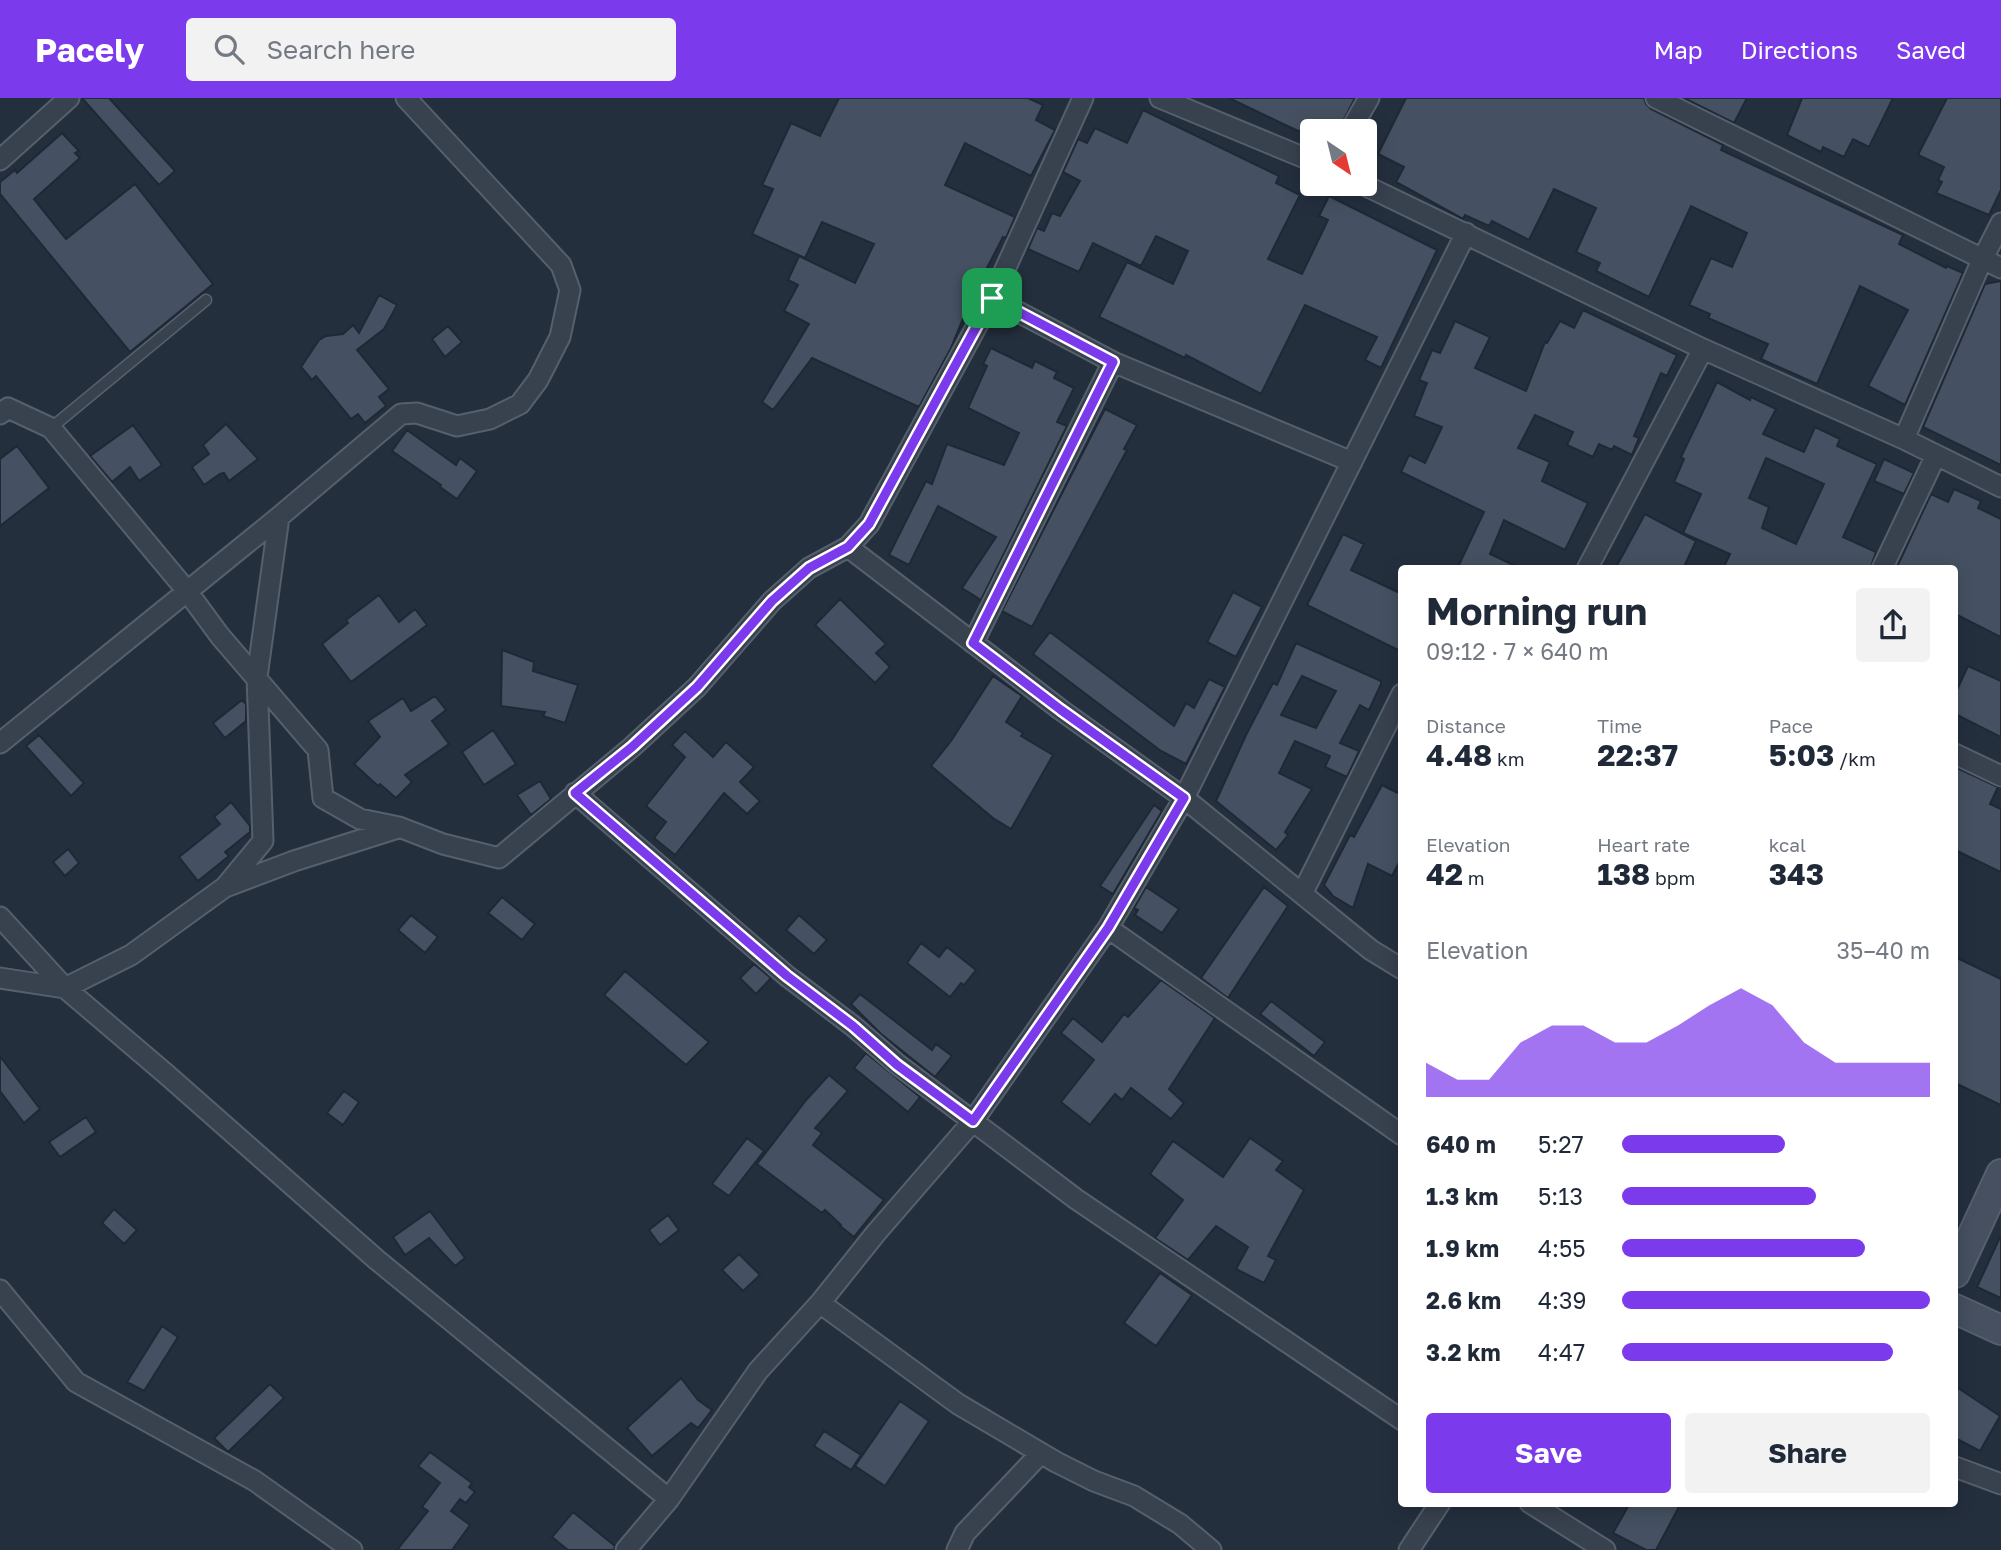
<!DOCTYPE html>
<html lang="en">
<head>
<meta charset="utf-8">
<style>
  :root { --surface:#fff; --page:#f2f2f3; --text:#1f2937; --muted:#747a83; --accent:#7c3aed }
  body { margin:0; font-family:"Golos Text",sans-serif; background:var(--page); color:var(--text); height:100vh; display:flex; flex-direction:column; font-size:26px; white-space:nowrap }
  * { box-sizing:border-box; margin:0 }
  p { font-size:23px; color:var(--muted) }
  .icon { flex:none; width:38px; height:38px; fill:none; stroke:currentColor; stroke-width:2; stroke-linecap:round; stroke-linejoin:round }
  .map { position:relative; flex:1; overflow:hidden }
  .panel { position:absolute; left:1398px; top:467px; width:560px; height:942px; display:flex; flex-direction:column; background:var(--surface); border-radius:7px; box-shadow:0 4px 18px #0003 }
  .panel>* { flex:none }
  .needle { width:46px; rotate:145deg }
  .tools { position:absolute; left:1300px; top:21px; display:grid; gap:14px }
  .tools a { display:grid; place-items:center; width:77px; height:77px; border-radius:7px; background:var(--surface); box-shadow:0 4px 18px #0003; font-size:35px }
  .pin { position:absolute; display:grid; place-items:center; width:60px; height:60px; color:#fff; margin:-30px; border-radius:14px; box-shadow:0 4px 10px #0006 }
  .round { display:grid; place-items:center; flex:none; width:74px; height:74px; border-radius:7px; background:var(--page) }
  .head { display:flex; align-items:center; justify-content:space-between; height:119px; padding:0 28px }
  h1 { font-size:38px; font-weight:700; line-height:52px }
  .metrics { display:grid; grid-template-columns:repeat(3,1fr); gap:10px; height:119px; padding:7px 28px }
  .metrics div { display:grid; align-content:center }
  .metrics b { font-size:30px; font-weight:700 }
  .metrics small { font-size:19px; font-weight:400 }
  .metrics p { font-size:19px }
  .chart { height:196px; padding:14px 28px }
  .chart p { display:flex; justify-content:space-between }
  .chart svg { width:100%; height:126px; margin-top:7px; fill:var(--accent); opacity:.7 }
  .action { display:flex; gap:14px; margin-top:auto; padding:14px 28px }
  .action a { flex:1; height:80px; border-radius:7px; background:var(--accent); color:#fff; font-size:28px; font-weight:700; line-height:80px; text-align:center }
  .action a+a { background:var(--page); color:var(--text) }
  ul { padding:0 28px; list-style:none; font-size:23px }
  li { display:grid; grid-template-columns:112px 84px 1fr; align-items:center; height:52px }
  li i { height:18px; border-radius:9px; background:var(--accent) }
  header { display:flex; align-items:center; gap:42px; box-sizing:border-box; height:98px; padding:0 35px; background:var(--accent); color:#fff }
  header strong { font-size:33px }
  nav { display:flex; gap:38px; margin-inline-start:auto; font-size:24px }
  .search { width:490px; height:63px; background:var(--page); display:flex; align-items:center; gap:18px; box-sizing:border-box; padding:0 24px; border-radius:7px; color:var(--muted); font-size:26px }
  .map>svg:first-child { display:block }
</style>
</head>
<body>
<header>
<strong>Pacely</strong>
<div class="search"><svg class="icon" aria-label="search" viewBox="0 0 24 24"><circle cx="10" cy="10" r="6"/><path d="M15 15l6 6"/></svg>Search here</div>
<nav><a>Map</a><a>Directions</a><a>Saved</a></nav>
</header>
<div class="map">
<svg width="2001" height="1452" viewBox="0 0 2001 1452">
  <rect width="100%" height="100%" fill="#242f3e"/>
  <path fill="#455162" stroke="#1f2835" stroke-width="2" fill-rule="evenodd" d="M82 0H109L175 73 159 87Z
    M839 0H1028L1043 7 1036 22 1055 32 1031 78 965 45 945 87 1015 119 1006 140 1003 139 972 199 951 250 919 309 812 260 773 312 762 304 809 226 784 213 798 187 788 182 799 158 855 185 874 146 822 124 805 160 752 136 773 91 762 87 791 25 820 38Z
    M1229 0H1355L1338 33H1298Z
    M1406 0H1644L1646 6 1651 11 1723 47 1721 52 1903 137 1899 146 1946 170 1947 168 1963 175 1905 307 1868 288 1908 212 1860 188 1817 286 1761 261 1768 246 1708 220 1710 216 1689 207 1711 160 1732 169 1747 135 1691 108 1649 199 1596 173 1600 165 1576 154 1596 110 1554 91 1529 142 1492 123 1489 128 1465 117 1463 121 1396 84 1404 69 1378 56Z
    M1684 0H1747L1734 25Z
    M1802 0H1893L1869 49 1853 41 1844 59 1823 49 1821 54 1787 37Z
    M1947 0H2001V92L1989 117 1936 95 1942 84 1938 82 1944 69 1918 57Z
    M1143 12 1279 78 1276 85 1300 97 1268 161 1302 176 1328 122 1319 118 1329 98 1437 152 1381 270 1365 262 1377 239 1305 207 1261 296 1186 257 1185 260 1099 219 1127 164 1173 186 1188 153 1156 138 1141 168 1093 145 1079 174 1028 151 1037 130 1044 133 1052 115 1060 118 1080 83 1063 74 1078 41 1087 45 1095 30 1127 45Z
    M62 35 79 53 75 55 80 60 34 101 66 141 135 86 213 186 130 254 0 96V84L15 72 17 75Z
    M2001 183V367L1923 329 1985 186Z
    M379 197 397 207 384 231 357 252 389 291 379 299 386 308 365 325 358 316 351 321 316 278 312 282 301 269 319 242 326 238 343 236 353 227 359 235Z
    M1583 212 1677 257 1667 278 1661 275 1634 338 1639 340 1632 357 1614 348 1612 352 1599 346 1593 359 1567 347 1573 334 1535 317 1518 350 1550 364 1542 383 1588 405 1565 452 1504 422 1490 456 1522 471H1457L1484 414 1401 374 1409 357 1425 365 1442 329 1414 318 1427 285 1419 282 1432 252 1440 255 1455 223 1490 239 1475 270 1526 293 1545 244 1547 245 1560 223 1574 230Z
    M448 228 462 244 445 259 432 241Z
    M991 250 1032 270 1035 263 1057 274 1054 280 1074 290 1057 324 1067 328 981 502 962 490 996 439 938 408 909 467 889 457 926 383 932 386 947 346 1004 367 1019 335 968 310 987 268 983 266Z
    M1717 284 1750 302 1751 299 1776 311 1763 336 1804 354 1815 329 1840 341 1837 348 1877 366 1843 439 1876 454 1870 471H1723L1730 456 1683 435 1701 396 1674 384 1684 361 1681 359ZM1766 360 1824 386 1796 446 1762 430 1769 409 1749 400Z
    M1105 311 1137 327 1124 351 1127 352 1032 529 1002 513Z
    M226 326 258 361 229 383 224 375 220 376 204 387 192 369 209 356 203 347Z
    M133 327 162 367 139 383 130 369 112 384 90 358Z
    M407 332 456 367 460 360 477 373 457 401 440 389 441 387 392 353Z
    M17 348 49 390 0 428V361Z
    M1884 361 1914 375 1904 396 1874 383Z
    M1954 391 1981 403 1978 410 2001 421V539L1955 516V471H1896L1931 396 1948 404Z
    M1645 416 1696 443 1683 471H1615Z
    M1343 436 1364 446 1351 472 1402 496V554L1307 507Z
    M1233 494 1262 509 1236 559 1207 544Z
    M379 497 399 524 415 511 427 527 351 584 322 546 348 525 346 522Z
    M840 501 886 546 876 555 890 569 875 585 815 527Z
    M1050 534 1174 628 1186 605 1194 610 1209 581 1225 589 1186 666 1161 653 1033 556Z
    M1296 545 1381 583V586L1369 612 1360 607 1340 645 1359 653 1347 679 1325 669 1330 658 1295 643 1279 675 1312 691 1285 734 1288 737 1276 752 1216 703 1246 637 1273 585 1277 587ZM1302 578 1336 593 1316 630 1281 617Z
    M502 552 534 564 533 573 578 587 565 625 543 618 545 614 501 608Z
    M1968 568 2001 583V639L1955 616V596Z
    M993 578 1022 598 1006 624 1023 635 1021 638 1053 657 1011 731 993 720 931 668 951 643Z
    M435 598 446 612 432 623 449 646 405 677 412 684 396 700 380 686 378 688 354 666 380 639 368 623 403 600 411 613Z
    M242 602 246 606V623L225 640 213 625Z
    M493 632 516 666 484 687 462 654Z
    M685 633 713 659 726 644 754 669 740 684 760 703 747 716 724 695 675 757 654 740 666 724 646 708 685 659 672 647Z
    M39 637 84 685 71 698 26 648Z
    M1955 669 1998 689 1990 706 2001 711V774L1955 752Z
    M540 683 551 701 531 717 517 697Z
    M1382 687 1402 697V759L1392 778 1368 766 1353 810 1333 798 1324 787 1350 737 1354 739Z
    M231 704 250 728V734L225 754 229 758 198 783 179 759 220 726 214 719Z
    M1154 707 1162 713 1113 796 1100 788Z
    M68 751 79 765 65 778 53 764Z
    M1146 789 1179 811 1162 835 1135 817 1138 812 1134 810Z
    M1264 789 1288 808 1228 900 1201 880Z
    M502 799 535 826 522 842 488 815Z
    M411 817 438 839 425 855 398 832Z
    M799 817 827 842 814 856 786 832Z
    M921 845 939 859 947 849 976 872 964 887 961 885 950 899 907 865Z
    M1955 859 2001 881V1007L1955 985Z
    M754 866 771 880 756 896 740 880Z
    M625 873 709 944 686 967 604 897Z
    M1161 882 1215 920 1169 991 1184 1005 1171 1021 1131 990 1122 1002 1115 996 1090 1027 1061 1004 1094 962 1061 935 1073 920 1102 944 1124 916 1128 919Z
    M860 896 932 952 936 946 952 958 935 979 881 936 851 906Z
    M1271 903 1325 944 1314 958 1260 916Z
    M866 955 920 999 908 1014 854 970Z
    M0 958 40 1011 24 1025 0 993Z
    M829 977 848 993 815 1030 822 1035 813 1047 884 1102 854 1139 840 1128 841 1127 825 1112 822 1115 757 1066 807 1001Z
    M344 993 359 1004 343 1027 327 1015Z
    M86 1019 96 1034 60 1059 49 1044Z
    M747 1040 764 1053 729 1098 712 1086Z
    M1250 1040 1283 1063 1276 1072 1304 1092 1268 1158 1276 1162 1264 1185 1236 1171 1248 1149 1216 1128 1188 1162 1155 1140 1183 1102 1150 1076 1173 1043 1223 1079Z
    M114 1111 137 1132 124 1146 102 1125Z
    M430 1113 465 1160 455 1168 429 1140 405 1157 393 1139Z
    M668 1117 679 1132 660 1147 649 1132Z
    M2001 1137V1200L1977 1189Z
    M739 1156 760 1177 743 1193 722 1172Z
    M1160 1175 1192 1197 1156 1248 1124 1225Z
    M162 1228 178 1239 144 1293 127 1284Z
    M681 1280 698 1302 712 1312 698 1330 691 1325 652 1358 627 1330Z
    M270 1286 284 1300 228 1354 214 1340Z
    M1955 1288 2000 1318 1980 1353 1955 1340Z
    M900 1303 929 1323 885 1388 855 1368Z
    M824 1333 861 1357 851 1372 814 1348Z
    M430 1354 472 1385 469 1389 475 1394 466 1405 460 1401 451 1413 470 1427 452 1452H397L428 1413 422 1409 440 1385 418 1368Z
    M1630 1405H1681L1656 1452H1646L1613 1435Z
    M573 1414 615 1448 614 1452H568L552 1439Z"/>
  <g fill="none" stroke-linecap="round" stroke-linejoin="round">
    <g stroke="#565f6c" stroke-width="13">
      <path id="service" d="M51 330 206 202"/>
    </g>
    <g stroke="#565f6c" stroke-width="23">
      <path id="minor" d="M1160 0 1312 63
        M1656 0 2001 170
        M1350 33 1369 0
        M0 62 69 0
        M1362 86 1703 251 1904 341 2001 389
        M992 200 1113 264 1352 364
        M0 316 8 310 51 330 187 493 220 538 318 652 323 700 360 721 399 729 443 746 499 760 632 649 697 589 772 503 809 470 848 449 869 426 992 200 1083 0
        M848 449 1061 612 1184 700 1371 852 1402 871
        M1587 471 1703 251
        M1882 471 1936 357 1904 341 1982 162 2001 125
        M973 545 1113 264
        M0 645 279 419 401 316 417 315 457 328 490 321 520 306 538 282 560 239 570 192 561 167 406 0
        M1955 656 2001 678
        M575 695 787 878 853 928 897 966 1076 1101 1402 1322
        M228 788 294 763 398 730
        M1302 796 1402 596
        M0 819 65 890 166 976 377 1162 669 1401
        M1108 830 1402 1037
        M0 880 65 890 131 857 225 789 263 743 257 579 279 419
        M0 1192 76 1284 255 1383 352 1452
        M820 1205 958 1306 1056 1364 1094 1383 1134 1398 1180 1426 1211 1452
        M1955 1369 2001 1386
        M1530 1405 1605 1452
        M626 1452 669 1401 758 1273 820 1205 876 1135 973 1023 1108 830 1184 700 1466 135
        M957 1452 965 1435 1041 1355
        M1409 1452 1440 1405"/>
    </g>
    <g stroke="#565f6c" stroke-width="32">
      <path id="secondary" d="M1955 1175 2001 1076
        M1955 1211 2001 1232"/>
    </g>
    <use href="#service" stroke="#38414e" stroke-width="10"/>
    <use href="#minor" stroke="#38414e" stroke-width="19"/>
    <use href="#secondary" stroke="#465061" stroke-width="28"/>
  </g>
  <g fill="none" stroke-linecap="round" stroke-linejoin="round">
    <g stroke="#fff" stroke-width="14">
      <path id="route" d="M992 200 1113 264 973 545 1061 612 1184 700 1108 830 973 1023 897 967 853 928 787 878 575 695 632 649 697 589 772 503 809 470 848 449 869 426Z"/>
    </g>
    <use href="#route" stroke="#7c3aed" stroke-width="9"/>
  </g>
</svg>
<div class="tools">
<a><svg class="needle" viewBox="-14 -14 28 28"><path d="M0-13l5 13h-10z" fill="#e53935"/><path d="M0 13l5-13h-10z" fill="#747a83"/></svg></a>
</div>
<div class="pin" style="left:992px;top:200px;background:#1e9e55"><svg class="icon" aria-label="arrive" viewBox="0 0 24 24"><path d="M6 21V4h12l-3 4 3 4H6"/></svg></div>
<section class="panel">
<div class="head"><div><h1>Morning run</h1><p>09:12 · 7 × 640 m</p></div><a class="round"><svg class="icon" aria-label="share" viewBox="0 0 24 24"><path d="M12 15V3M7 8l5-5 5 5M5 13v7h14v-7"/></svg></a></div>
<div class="metrics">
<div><p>Distance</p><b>4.48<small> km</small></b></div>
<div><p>Time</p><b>22:37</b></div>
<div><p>Pace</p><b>5:03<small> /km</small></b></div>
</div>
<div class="metrics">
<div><p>Elevation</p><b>42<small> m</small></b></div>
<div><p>Heart rate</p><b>138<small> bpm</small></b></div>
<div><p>kcal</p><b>343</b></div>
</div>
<div class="chart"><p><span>Elevation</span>35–40 m</p>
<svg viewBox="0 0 160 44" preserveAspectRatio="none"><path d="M0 44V32L10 38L20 38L30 25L40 19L50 19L60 25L70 25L80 19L90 12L100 6L110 12L120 25L130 32L140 32L150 32L160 32V44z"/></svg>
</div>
<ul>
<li><b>640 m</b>5:27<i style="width:53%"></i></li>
<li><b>1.3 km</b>5:13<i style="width:63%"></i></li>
<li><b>1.9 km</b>4:55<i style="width:79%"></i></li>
<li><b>2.6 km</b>4:39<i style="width:100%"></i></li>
<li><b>3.2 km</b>4:47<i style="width:88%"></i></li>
</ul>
<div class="action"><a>Save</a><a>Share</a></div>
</section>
</div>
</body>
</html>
